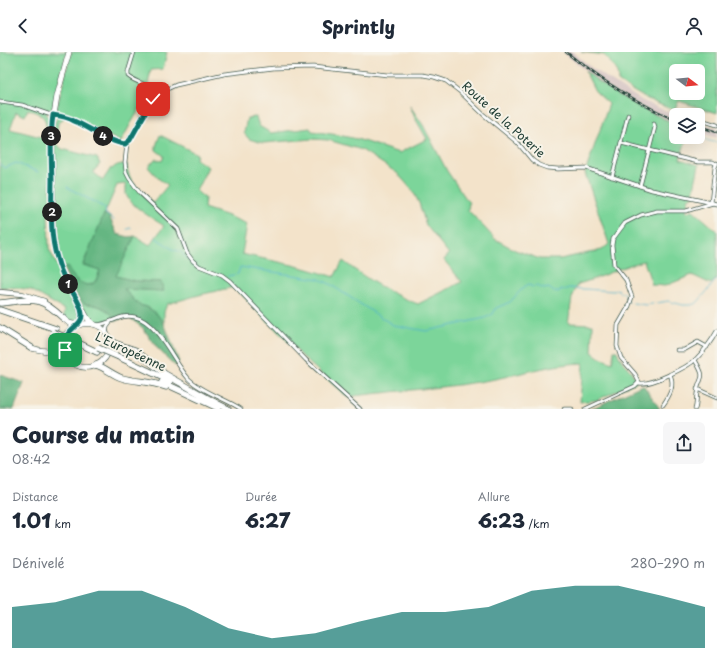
<!DOCTYPE html>
<html lang="fr">
<meta charset="utf-8">
<style>
:root{--surface:#fff;--page:#f6f6f7;--text:#1f2937;--muted:#747a83;--accent:#0f766e}
body{margin:0;font-family:"Playpen Sans",sans-serif;background:var(--page);color:var(--text);height:100vh;display:flex;flex-direction:column;font-size:15px;white-space:nowrap}
*{box-sizing:border-box;margin:0}
p{font-size:13px;color:var(--muted)}
.icon{flex:none;width:22px;height:22px;fill:none;stroke:currentColor;stroke-width:2;stroke-linecap:round;stroke-linejoin:round}
.map{position:relative;height:357px;overflow:hidden}
.panel{display:flex;flex-direction:column;background:var(--surface);flex:1}
.panel>*{flex:none}
.needle{width:26px;rotate:106deg}
.controls{position:absolute;left:669px;top:12px;display:grid;gap:8px}
.controls a{display:grid;place-items:center;width:36px;height:36px;border-radius:6px;background:var(--surface);box-shadow:0 4px 16px #0002;font-size:20px}
.pin{position:absolute;display:grid;place-items:center;width:34px;height:34px;color:#fff;margin:-17px;border-radius:8px;box-shadow:0 2px 6px #0006}
.km{position:absolute;width:20px;height:20px;margin:-10px;border-radius:50%;background:#222;color:#fff;font-size:11px;line-height:20px;text-align:center}
.round{display:grid;place-items:center;flex:none;width:42px;height:42px;border-radius:6px;background:var(--page)}
.headline{display:flex;align-items:center;justify-content:space-between;height:68px;padding:0 12px}
h1{font-size:22px;font-weight:800;line-height:30px}
.figures{display:grid;grid-template-columns:repeat(3,1fr);gap:6px;height:68px;padding:4px 12px}
.figures div{display:grid;align-content:center}
.figures b{font-size:20px;font-weight:800}
.figures small{font-size:11px;font-weight:400}
.figures p{font-size:11px}
.chart{height:112px;padding:8px 12px}
.chart p{display:flex;justify-content:space-between}
.chart svg{width:100%;height:72px;margin-top:4px;fill:var(--accent);opacity:.7}
header{display:flex;justify-content:space-between;align-items:center;height:52px;padding:0 12px;background:var(--surface);font-size:18px;font-weight:800}
.map>svg:first-child{display:block}
.industrial{fill:#d2bfc0}
.green{fill:#7cd59a;stroke:#4e8967;fill-rule:evenodd}
.forest{fill:#65b682;stroke:#427a5b}
.lines{fill:none;stroke-linecap:round;stroke-linejoin:round}
.stream{stroke:#4db2cc;stroke-width:1}
.street-casing{stroke:#3f564a;stroke-width:4.5}
.secondary-casing{stroke:#3f564a;stroke-width:6}
.primary-casing{stroke:#3f564a;stroke-width:6}
.highway-casing{stroke:#3f564a;stroke-width:7}
.street{stroke:#fff;stroke-width:3}
.secondary{stroke:#fff;stroke-width:4.5}
.primary{stroke:#fff;stroke-width:5}
.highway{stroke:#fff;stroke-width:5.5}
.rail-casing{stroke:#1f3d34;stroke-width:2.5}
.rail{stroke:#f7f3e8;stroke-width:1;stroke-dasharray:3;stroke-linecap:butt}
.highway-bridge-casing{stroke:#3f564a;stroke-width:7;stroke-linecap:butt}
.highway-bridge{stroke:#fff;stroke-width:5.5}
.route-casing{stroke:#fff;stroke-width:8}
.route{stroke:#0f766e;stroke-width:5}
.labels{text-anchor:middle;dominant-baseline:central;stroke-width:4;stroke-linejoin:round;paint-order:stroke}
.street-label{font-size:12px;fill:#1f3d34;stroke:#f7f3e8}
</style>
<header><svg class="icon" aria-label="back" viewBox="0 0 24 24"><path d="M15 5l-7 7 7 7"/></svg>Sprintly<svg class="icon" aria-label="person" viewBox="0 0 24 24"><circle cx="12" cy="8" r="4"/><path d="M4 21q1-7 8-7t8 7"/></svg></header>
<div class="map">
<svg width="717" height="357" viewBox="0 0 717 357">
<rect width="100%" height="100%" fill="#f7f3e8"/>
<filter id="ink" filterUnits="userSpaceOnUse"><feTurbulence type="fractalNoise" baseFrequency=".025" numOctaves="2"/><feDisplacementMap in="SourceGraphic" scale="8" xChannelSelector="R" yChannelSelector="G"/><feConvolveMatrix kernelMatrix="1 2 1 2 8 2 1 2 1" color-interpolation-filters="sRGB"/></filter>
<filter id="wash" filterUnits="userSpaceOnUse"><feTurbulence type="fractalNoise" baseFrequency=".012" numOctaves="4" result="noise"/><feDisplacementMap in="SourceGraphic" scale="16" xChannelSelector="R" yChannelSelector="G"/><feGaussianBlur stdDeviation="0.9" result="paint"/><feColorMatrix in="noise" values="0 0 0 0 0 0 0 0 0 0 0 0 0 0 0 0 0 1.4 0 .05"/><feComposite in="paint" operator="in"/></filter>
<g filter="url(#wash)">
<rect width="100%" height="100%" fill="#f3e3ca"/>
<g class="industrial">
<polygon points="563,0 573,0 593,17 625,38 643,49 676,63 676,72 638,54 600,31"/>
<polygon points="698,70 717,76 717,86 698,80"/>
</g>
<g class="green">
<path d="M 0,0 L 67,0 L 52,57 L 45,62 L 51,66 C 49,98 51,130 50,161 L 48,163 L 49,197 L 80,259 L 80,265 L 79,270 C 72,272 69,268 64,264 L 65,258 L 31,238 L 19,236 L 0,235 ZM 28,57 C 46,64 48,67 45,86 L 10,77 L 16,60 L 25,64 Z"/>
<path d="M 71,0 L 167,0 L 163,17 L 151,18 L 148,32 L 152,34 L 151,38 L 130,73 L 121,90 L 73,66 L 66,64 L 58,71 L 56,91 L 62,97 L 97,106 L 100,112 L 93,120 L 103,128 L 111,116 L 112,117 C 117,112 120,112 127,112 C 127,129 142,141 153,151 L 168,133 L 159,127 L 148,115 L 155,107 L 162,109 L 164,104 L 156,98 L 156,94 L 160,83 L 197,102 L 196,107 L 208,115 L 196,139 L 205,146 L 204,156 L 228,164 L 247,172 L 242,202 C 254,205 266,207 279,210 C 298,214 316,219 334,225 L 343,209 C 366,227 391,242 418,252 L 462,230 L 444,208 L 449,202 L 426,173 L 419,151 L 413,139 L 397,121 L 362,98 L 328,88 L 312,87 L 263,91 L 249,87 L 244,81 L 247,66 L 256,65 L 259,74 L 271,81 L 310,76 L 312,79 L 338,83 L 357,87 L 399,101 L 427,87 L 415,66 L 410,54 L 423,73 L 447,119 L 469,151 L 468,158 L 495,187 L 515,198 L 540,207 L 560,207 L 602,198 L 609,192 L 585,121 L 609,52 L 595,39 L 585,19 C 612,41 643,58 676,72 L 676,85 L 687,85 L 680,107 L 699,113 L 692,146 L 689,145 L 686,160 L 693,158 L 717,179 L 717,226 L 711,232 L 692,223 L 665,234 L 652,233 L 644,209 C 621,214 601,226 578,232 L 572,246 L 568,271 L 593,272 L 592,300 L 600,306 L 612,311 L 614,299 L 617,299 C 620,311 633,317 636,330 L 597,348 L 580,350 L 583,311 C 547,312 513,325 478,330 C 435,337 390,339 347,345 L 306,308 L 234,235 L 199,243 L 167,252 L 164,260 L 164,271 L 156,261 L 147,255 L 139,253 L 123,237 L 163,239 L 161,230 L 135,229 L 115,224 L 135,184 L 150,193 L 164,174 C 154,167 130,154 126,142 C 126,139 126,135 126,132 L 117,133 L 83,212 L 100,218 C 97,226 94,236 84,232 C 79,230 65,220 62,215 C 54,202 55,162 54,145 C 54,122 53,98 53,74 L 57,66 L 62,63 L 57,61 L 56,59 Z"/>
<path d="M 581,0 L 717,0 L 717,61 L 679,49 L 674,58 C 654,51 636,42 618,29 C 619,19 610,10 604,3 ZM 676,19 L 698,19 L 698,41 L 676,41 Z"/>
<path d="M 76,243 L 85,252 C 97,252 106,256 114,265 C 107,270 98,273 91,267 Z"/>
</g>
<g class="forest">
<path d="M 104,162 L 109,164 L 117,182 L 129,185 L 135,184 L 116,224 L 135,229 L 161,230 L 164,239 L 124,237 L 139,253 L 147,255 L 156,261 L 164,271 L 179,310 L 175,314 L 157,296 L 143,276 L 130,266 L 123,266 L 116,269 C 110,257 98,252 85,252 L 76,243 L 63,216 L 67,214 C 70,222 82,237 92,232 C 97,230 98,223 100,218 L 83,213 Z"/>
<polygon points="0,323 24,331 14,357 0,357"/>
<polygon points="640,334 644,334 660,357 591,357"/>
</g>
<g class="lines">
<g class="stream">
<path d="M 698,81 C 704,87 708,90 717,90"/>
<polyline points="0,112 4,116 16,111 38,120"/>
<polyline points="67,135 105,156 106,162 114,168"/>
<polyline points="127,177 131,176"/>
<polyline points="156,186 174,198 180,199 192,212 198,215"/>
<polyline points="228,224 238,222 240,215 319,227 328,231 393,273 426,279 485,266 493,262 496,256 510,250 523,236 528,233 534,235 537,234 544,237 549,236 554,240 560,239 561,237 565,238 569,236 614,239 618,237 620,241 625,241 626,249 629,250"/>
<polyline points="633,251 646,253 668,249 683,253 691,253 697,251 717,227"/>
</g>
</g>
</g>
<g filter="url(#ink)">
<g class="lines">
<defs>
<g id="street">
<path d="M 134,0 L 128,20 L 128,24 C 137,32 151,32 159,41"/>
<polyline points="0,50 22,53 48,62 68,66 113,88 123,92 127,91"/>
<polyline points="674,60 685,63"/>
<polyline points="698,67 717,73"/>
<polyline points="621,91 698,110 713,110 716,112"/>
<polyline points="612,125 628,63"/>
<polyline points="640,134 655,75 654,72"/>
<polyline points="711,151 715,115 717,111"/>
<path d="M 97,273 C 111,272 121,261 135,265 C 157,269 174,310 188,326 C 200,339 226,347 241,357"/>
<polyline points="106,282 107,275 110,271"/>
<polyline points="677,298 684,298 698,290 707,295"/>
<path d="M 695,308 C 708,330 699,322 697,341 C 696,346 697,352 695,357"/>
<path d="M 639,331 C 650,334 688,315 696,307 C 704,299 711,290 717,279"/>
<polyline points="697,337 717,346"/>
<path d="M 663,353 C 670,343 675,334 670,322"/>
<polyline points="360,357 306,308 230,229 222,223 199,214 193,209 187,201 178,177 140,141 129,126 126,120 125,110 127,91 148,55 157,43 163,39 176,33 224,22 274,16 313,15 388,23 423,23 434,25 446,29 459,39 484,63 518,91 532,108 539,113 547,116 558,117 586,116 652,138 717,152"/>
<polyline points="564,357 572,357"/>
<polyline points="585,357 635,334 639,330 635,322 621,306 617,294 618,273 629,254 632,245 626,228 614,213 612,193 613,187 625,171 641,163 657,159 686,159 713,151"/>
</g>
<polyline id="secondary" points="0,240 22,242 44,249"/>
<g id="primary">
<polyline points="69,0 57,44 52,75 53,184 56,203 64,224 88,267 93,272"/>
<polyline points="63,266 69,271 77,273"/>
<polyline points="79,272 82,264 80,256"/>
<path d="M 32,296 C 42,300 53,298 62,302 C 68,304 71,310 76,313 C 90,320 107,311 109,296 C 113,257 47,268 68,305"/>
</g>
<g id="highway">
<path d="M 0,251 C 31,248 38,242 63,266"/>
<polyline points="0,258 56,277"/>
<polyline points="0,276 32,296"/>
<polyline points="107,285 114,291 135,298 165,322 216,351"/>
<polyline points="76,290 97,300"/>
<polyline points="119,305 170,329"/>
<path d="M 96,313 C 105,315 112,323 122,326 C 136,330 150,329 166,335"/>
<polyline points="162,330 218,356"/>
<polyline points="214,350 228,357"/>
</g>
</defs>
<use href="#street" class="street-casing"/>
<use href="#secondary" class="secondary-casing"/>
<use href="#primary" class="primary-casing"/>
<use href="#highway" class="highway-casing"/>
<use href="#street" class="street"/>
<use href="#secondary" class="secondary"/>
<use href="#primary" class="primary"/>
<use href="#highway" class="highway"/>
<defs>
<g id="rail">
<path d="M 566,0 C 600,28 636,51 676,68"/>
<polyline points="698,74 717,80"/>
</g>
</defs>
<use href="#rail" class="rail-casing"/>
<use href="#rail" class="rail"/>
<defs>
<g id="highway-bridge">
<polyline points="53,280 76,290"/>
<polyline points="98,296 119,305"/>
</g>
</defs>
<use href="#highway-bridge" class="highway-bridge-casing"/>
<use href="#highway-bridge" class="highway-bridge"/>
</g>
</g>
<g class="lines" filter="url(#ink)">
<defs>
<path id="route" d="M 65,298 C 62,275 83,276 82,262 C 81,250 71,239 66,229 C 62,222 59,214 57,206 C 49,181 52,153 52,127 C 51,106 50,84 53,63 C 60,64 68,65 74,69 C 89,75 110,91 125,92 L 130,88 L 153,47"/>
</defs>
<use href="#route" class="route-casing"/>
<use href="#route" class="route"/>
</g>
<g class="labels">
<g class="street-label">
<text transform="translate(504 67) rotate(42)">Route de la Poterie</text>
<text transform="translate(131 299) rotate(25)">L'Européenne</text>
</g>
</g>
</svg>
<div class="controls">
<a><svg class="needle" viewBox="-14 -14 28 28"><path d="M0-13l5 13h-10z" fill="#e53935"/><path d="M0 13l5-13h-10z" fill="#747a83"/></svg></a>
<a><svg class="icon" aria-label="layers" viewBox="0 0 24 24"><path d="M12 4l9 5-9 5-9-5zM3 14l9 5 9-5"/></svg></a>
</div>
<div class="pin" style="left:65px;top:298px;background:#1e9e55"><svg class="icon" aria-label="arrive" viewBox="0 0 24 24"><path d="M6 21V4h12l-3 4 3 4H6"/></svg></div>
<div class="pin" style="left:153px;top:47px;background:#d93025"><svg class="icon" aria-label="check" viewBox="0 0 24 24"><path d="M5 12l5 5 9-10"/></svg></div>
<b class="km" style="left:68px;top:232px">1</b>
<b class="km" style="left:52px;top:160px">2</b>
<b class="km" style="left:51px;top:84px">3</b>
<b class="km" style="left:103px;top:84px">4</b>
</div>
<section class="panel">
<div class="headline"><div><h1>Course du matin</h1><p>08:42</p></div><a class="round"><svg class="icon" aria-label="share" viewBox="0 0 24 24"><path d="M12 15V3M7 8l5-5 5 5M5 13v7h14v-7"/></svg></a></div>
<div class="figures">
<div><p>Distance</p><b>1.01<small> km</small></b></div>
<div><p>Durée</p><b>6:27</b></div>
<div><p>Allure</p><b>6:23<small> /km</small></b></div>
</div>
<div class="chart"><p><span>Dénivelé</span>280–290 m</p>
<svg viewBox="0 0 160 44" preserveAspectRatio="none"><path d="M0 44V19L10 16L20 9L30 9L40 19L50 32L60 38L70 35L80 28L90 22L100 22L110 19L120 9L130 6L140 6L150 12L160 19V44z"/></svg>
</div>
</section>
